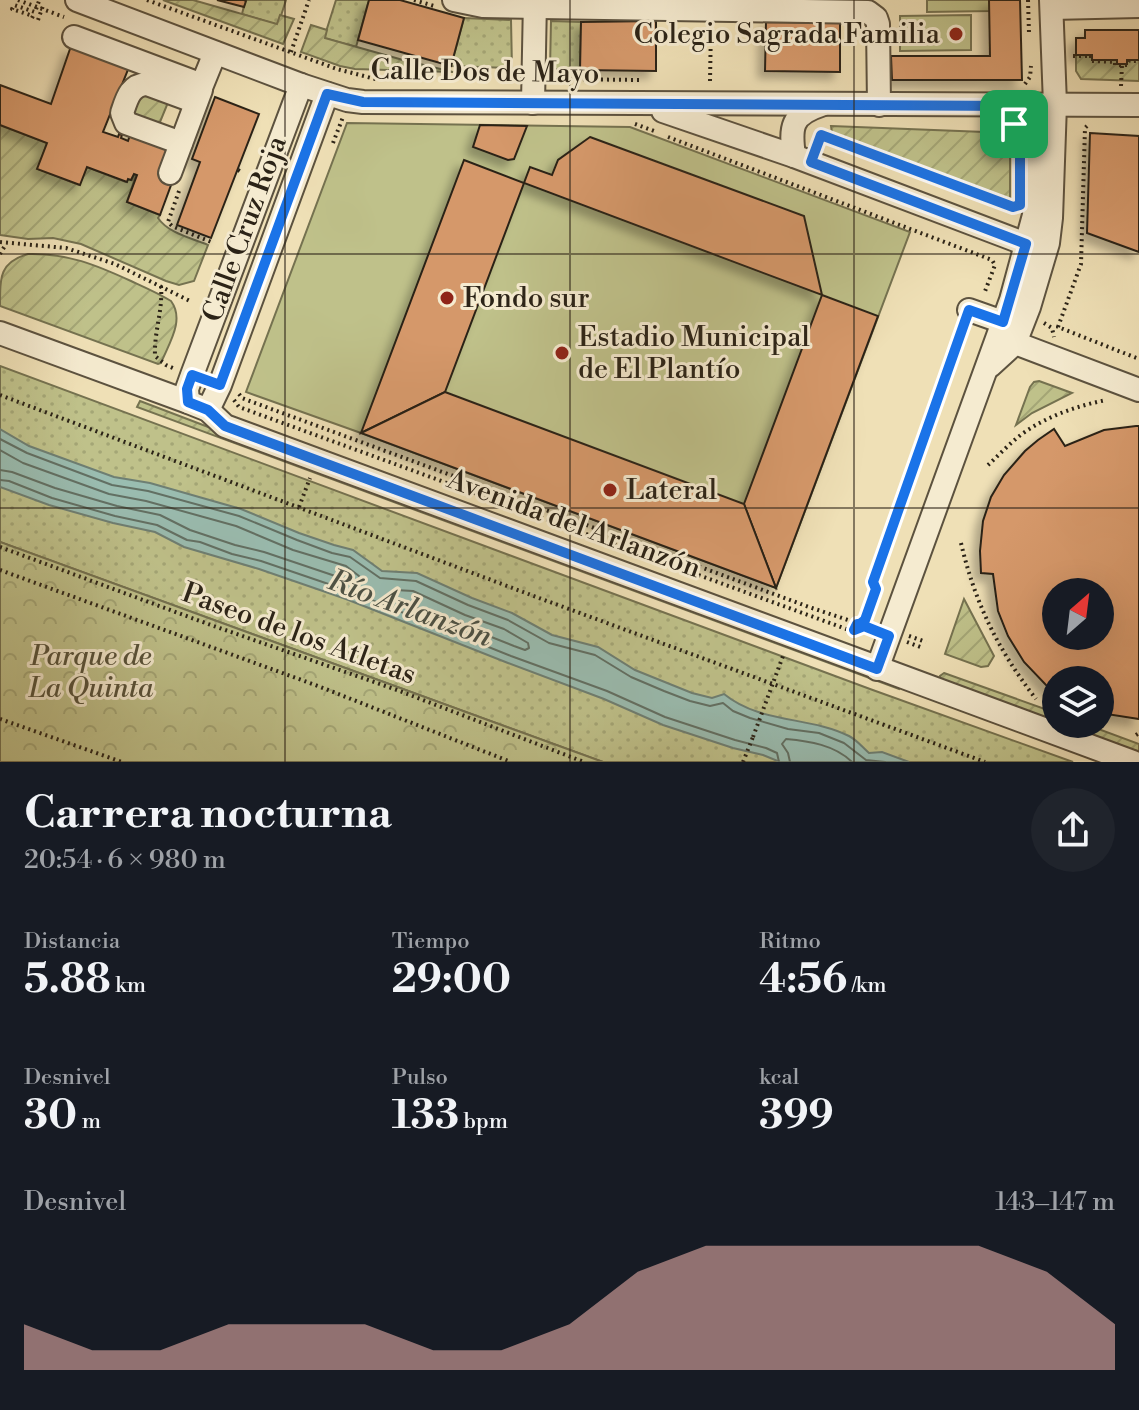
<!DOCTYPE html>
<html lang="es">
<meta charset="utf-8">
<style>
:root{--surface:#171b24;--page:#20242c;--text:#f1f3f6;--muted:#9ea1a6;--accent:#c59692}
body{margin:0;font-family:"Libre Bodoni",serif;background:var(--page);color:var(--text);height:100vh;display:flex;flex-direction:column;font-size:30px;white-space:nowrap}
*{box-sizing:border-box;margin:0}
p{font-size:26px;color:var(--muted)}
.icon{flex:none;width:44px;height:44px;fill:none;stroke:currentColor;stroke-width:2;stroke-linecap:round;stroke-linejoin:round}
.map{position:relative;height:762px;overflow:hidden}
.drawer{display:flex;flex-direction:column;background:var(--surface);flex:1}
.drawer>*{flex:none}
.needle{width:52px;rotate:28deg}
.fabs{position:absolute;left:1042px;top:578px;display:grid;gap:16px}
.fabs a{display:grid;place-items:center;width:72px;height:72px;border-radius:50%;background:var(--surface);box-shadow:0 8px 32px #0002;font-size:40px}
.pin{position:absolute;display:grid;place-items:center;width:68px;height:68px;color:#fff;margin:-34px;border-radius:16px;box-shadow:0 4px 12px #0006}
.round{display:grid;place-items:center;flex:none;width:84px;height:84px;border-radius:42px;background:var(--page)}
.headline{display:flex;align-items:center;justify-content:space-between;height:136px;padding:0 24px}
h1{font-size:44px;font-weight:700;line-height:60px}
.metrics{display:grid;grid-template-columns:repeat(3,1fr);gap:12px;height:136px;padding:8px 24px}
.metrics div{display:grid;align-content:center}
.metrics b{font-size:40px;font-weight:700}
.metrics small{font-size:22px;font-weight:400}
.metrics p{font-size:22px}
.chart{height:224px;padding:16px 24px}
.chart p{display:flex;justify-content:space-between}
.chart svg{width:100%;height:144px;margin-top:8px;fill:var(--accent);opacity:.7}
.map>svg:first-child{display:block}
.grass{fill:url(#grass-dots);stroke:#757250;stroke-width:2}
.forest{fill:url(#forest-crowns);stroke:#757250;stroke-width:2}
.park{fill:#bfc18a;stroke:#757250;stroke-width:2}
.garden{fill:url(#garden-furrows);stroke:#757250;stroke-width:2}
.water{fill:#9abdb1;stroke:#6e7f73;stroke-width:2}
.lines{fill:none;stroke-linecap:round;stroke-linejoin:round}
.shore{stroke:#627064;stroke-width:2}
.building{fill:#d5986b;stroke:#2b2317;stroke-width:2;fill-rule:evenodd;filter:url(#shadow)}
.minor-casing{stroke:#5c523f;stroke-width:26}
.path{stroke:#2b2317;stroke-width:4;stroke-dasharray:2 4;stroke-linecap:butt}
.minor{stroke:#f5ebd0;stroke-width:22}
.path-bridge{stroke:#2b2317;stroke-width:4;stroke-dasharray:2 4;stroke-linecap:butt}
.route-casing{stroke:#fff;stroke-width:16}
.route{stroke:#1a73e8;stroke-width:10}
.grid{fill:none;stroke:#2b2317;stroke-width:2;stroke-opacity:0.55}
.poi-dot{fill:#8f2418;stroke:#f5ebd0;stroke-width:3}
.labels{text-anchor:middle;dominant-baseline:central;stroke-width:6;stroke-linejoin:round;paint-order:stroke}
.poi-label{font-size:28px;fill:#2b2317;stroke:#f5ebd0;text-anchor:start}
.street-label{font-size:28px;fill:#2b2317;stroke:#f5ebd0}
.park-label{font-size:28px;font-style:italic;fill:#57523a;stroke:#f5ebd0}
.water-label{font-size:30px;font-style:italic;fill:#4c5145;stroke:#f5ebd0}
</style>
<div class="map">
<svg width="1139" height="762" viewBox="0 0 1139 762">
<defs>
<pattern id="grass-dots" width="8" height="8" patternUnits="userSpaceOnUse" patternTransform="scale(2)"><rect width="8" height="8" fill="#bfc18a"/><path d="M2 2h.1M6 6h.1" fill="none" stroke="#a4a676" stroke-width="1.8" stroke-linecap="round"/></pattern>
<pattern id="forest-crowns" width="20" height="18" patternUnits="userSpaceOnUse" patternTransform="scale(2)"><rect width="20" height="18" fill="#bfc18a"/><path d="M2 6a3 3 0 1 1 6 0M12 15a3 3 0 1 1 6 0" fill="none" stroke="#a4a676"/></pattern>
<pattern id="garden-furrows" width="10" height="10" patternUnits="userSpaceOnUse" patternTransform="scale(2)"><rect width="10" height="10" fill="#bfc18a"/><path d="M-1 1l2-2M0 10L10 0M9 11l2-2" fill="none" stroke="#a4a676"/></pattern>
<filter id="shadow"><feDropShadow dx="-7" dy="7" stdDeviation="4" flood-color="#0004"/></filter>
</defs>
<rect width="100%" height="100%" fill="#efe0b6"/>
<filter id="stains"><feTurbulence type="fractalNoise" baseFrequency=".0025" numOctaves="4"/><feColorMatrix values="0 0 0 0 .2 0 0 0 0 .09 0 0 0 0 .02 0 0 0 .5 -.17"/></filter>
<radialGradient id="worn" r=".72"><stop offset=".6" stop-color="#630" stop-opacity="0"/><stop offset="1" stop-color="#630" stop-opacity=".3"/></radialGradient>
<g class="grass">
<polygon points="244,0 286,0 278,25 242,14 245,2"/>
<polygon points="336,0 369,0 356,47 324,38"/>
<polygon points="464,18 511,20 512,68 451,66"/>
<polygon points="551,21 581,22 580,70 550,69"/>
<polygon points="0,366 870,689 1073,762 603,762 0,542"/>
</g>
<polygon class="forest" points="0,542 603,762 0,762"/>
<g class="park">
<polygon points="927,0 989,0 990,11 927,12"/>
<polygon points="971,15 971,50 900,51 900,16"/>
<polygon points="347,123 630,127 910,232 776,588 361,433 246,392"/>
</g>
<g class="garden">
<polygon points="163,0 193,0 277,24 280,15 294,19 283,44"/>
<polygon points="311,25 327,30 325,38 403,60 453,72 355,69 340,66 301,52"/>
<polygon points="1076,55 1092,55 1093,60 1117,60 1117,64 1127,64 1127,60 1139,60 1139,81 1081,79 1076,71"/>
<path d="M 146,91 L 169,100 L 158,127 L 133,117 C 134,107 138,97 146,91 Z"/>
<path d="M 0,125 L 47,143 L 38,169 L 79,185 L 87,167 L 126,182 L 128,179 L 132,180 L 134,174 L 136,175 L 127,202 L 160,215 L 158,218 C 168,233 191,238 208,245 L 194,281 L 179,285 L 166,281 L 81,244 L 53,238 L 28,239 L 0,235 Z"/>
<polygon points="831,126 1010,133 1010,198 1005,199 832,133"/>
<path d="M 28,254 C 68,253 96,265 131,281 C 144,287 158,293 171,301 C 185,320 169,343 161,363 L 158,364 L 0,306 C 0,276 0,262 28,254 Z"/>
<polygon points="1039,381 1072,393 1032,413 1016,425 1030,387 1034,382"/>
<polygon points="140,401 224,433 901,684 899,689 137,407"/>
<polygon points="964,599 994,656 988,666 981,667 945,654"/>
<polygon points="944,673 1056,713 1056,722 941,680 940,676"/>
<polygon points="1061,724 1085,724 1139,744 1139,752"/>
</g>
<path class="water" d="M 0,429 L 29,446 L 114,477 L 150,483 L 241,509 L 299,533 L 334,545 L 353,550 L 382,571 L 417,573 L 472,598 L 512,613 L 552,635 L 598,647 L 635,670 L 692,693 L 712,698 L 724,694 C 761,724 809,716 849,736 C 857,740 862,747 869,753 L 882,752 L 909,762 L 780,762 L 763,755 L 733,748 L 663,725 L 604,699 L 508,663 L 346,599 L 259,569 L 184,547 L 155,532 L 113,523 L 49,505 L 0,487 Z"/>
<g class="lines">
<g class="shore">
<polyline points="0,439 27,453 112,485 148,491 239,516 297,540 332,553 350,557 380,578 416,581 468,605 508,620 549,643 595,655 631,677 664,691 690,701 710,706 723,703 733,711 750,718 788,729 819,733 844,743 866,760 885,762"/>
<polyline points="0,450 23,463 109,494 146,501 236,526 293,550 346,566 359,576 360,580 356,583 264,552 235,545 190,530 160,515 117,506 55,488 12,472 0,470"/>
<polyline points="0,480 9,481 52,498 115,516 157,525 187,540 200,542 232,554 261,561 349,591 511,656 607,691 665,717 735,740 766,748 777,753 779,762"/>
<polygon points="395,590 413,591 465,615 504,629 528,643 529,648 525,650 514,646 393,598 391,593"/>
<path d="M 790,762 L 788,753 L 782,744 L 786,739 C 809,741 835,745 852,762"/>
</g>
</g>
<g class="building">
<polygon points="217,0 244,0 246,1 244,7"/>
<polygon points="369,0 400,0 464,18 451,66 358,40"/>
<polygon points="989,0 1020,0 1022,80 892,80 891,56 990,56"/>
<polygon points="656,21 656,71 580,70 581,22"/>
<polygon points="766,22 840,23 840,72 765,71"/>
<polygon points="1085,30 1139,30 1139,60 1127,60 1127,64 1117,64 1117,60 1092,60 1092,55 1076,55 1076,38 1085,38"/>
<polygon points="71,46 129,67 103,132 118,137 119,134 122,135 121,138 128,141 132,129 174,145 174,177 160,215 127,202 137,175 134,174 131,180 128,179 127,182 87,167 80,185 37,169 47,143 0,125 0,85 51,104"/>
<polygon points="215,97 259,114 211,238 177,225 200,162 192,159"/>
<polygon points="480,125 527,126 514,159 508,160 473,147"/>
<polygon points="1090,133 1139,136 1139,252 1087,233"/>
<polygon points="590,137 804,216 822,295 524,183 530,167 552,175 558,160"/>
<polygon points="464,160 524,183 445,392 361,433"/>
<polygon points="822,295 878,316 776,588 744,504"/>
<polygon points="445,392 744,504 776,588 361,433"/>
<path d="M 1136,426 L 1139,426 L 1139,719 L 1100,713 L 1100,680 L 1056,680 L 1056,692 L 1046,685 L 1024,662 L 1008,636 L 998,611 L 993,574 L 981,573 L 980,551 L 983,521 L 991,497 L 1004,475 L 1025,451 L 1038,440 L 1054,429 L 1065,446 L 1104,430 ZM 1056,592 L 1100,592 L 1100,636 L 1056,636 Z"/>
</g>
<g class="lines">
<defs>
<g id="minor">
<polyline points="77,0 301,85 347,100 363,102 1139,105"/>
<polyline points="454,0 483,6 868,12 876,18 878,24 879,105"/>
<polyline points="1052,8 1139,6"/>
<polyline points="74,37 202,85 215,53"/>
<polyline points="533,103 535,0"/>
<path d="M 663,111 L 794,156 L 1026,244 C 1043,237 1045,228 1051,211"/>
<path d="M 181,143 L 126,123 L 122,113 C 127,98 130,85 147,84 L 196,102"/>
<path d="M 794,156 C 790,127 791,115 821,105"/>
<polyline points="170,173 201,90"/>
<polyline points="969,310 1003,322"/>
<polyline points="0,333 188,402 208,410 225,426 1133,762"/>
<polyline points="1002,338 1139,390"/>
<polyline points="990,366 1015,343 1029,307 1048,243 1051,218 1055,104 1051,0"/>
<polyline points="188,402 187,389 192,375 301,85"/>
<polyline points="208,410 220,385 327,94"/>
<polyline points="877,669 1011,300 1034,215 1037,128 1042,117 1055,104"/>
</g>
</defs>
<use href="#minor" class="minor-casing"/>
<g class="path">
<polyline points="18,0 64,17"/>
<polyline points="147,0 337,69 379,80"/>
<polyline points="414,0 434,6"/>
<polyline points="1028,0 1029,33"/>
<polyline points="32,18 33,16 12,9 14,5 35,12 39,1"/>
<polyline points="38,20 44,3"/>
<polyline points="291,52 309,0"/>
<polyline points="1073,56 1091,56 1091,61 1115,62 1115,65 1128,65 1129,61 1139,61"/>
<polyline points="553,79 641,80"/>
<polyline points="710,81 711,27"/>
<polyline points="1025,84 1030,77 1031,66"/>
<polyline points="1121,86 1122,65"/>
<polyline points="635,124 657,132"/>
<polyline points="1087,126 1085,128 1081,264 1058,327 1139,359"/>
<polyline points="821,135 1014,207"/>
<polyline points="668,137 992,260 995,265 984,294"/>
<polyline points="333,143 343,117"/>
<polyline points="238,170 241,172"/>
<polyline points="179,191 168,222 172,226 214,243"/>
<polyline points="0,242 66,248 115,264 192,302"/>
<polyline points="0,254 6,244"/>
<path d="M 161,286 C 163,311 154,331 155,356 L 166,365 L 175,369"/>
<polyline points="1044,323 1052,328 1054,337"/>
<polyline points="239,394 242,398 247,400 809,607 860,624 865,620 876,589 873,582 963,329"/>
<polyline points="0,395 539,598 985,762"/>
<polyline points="234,400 239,407 849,630 856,630 863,626 872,629"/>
<path d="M 988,465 C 999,455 1010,443 1022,434 C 1047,416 1077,406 1106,400"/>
<polyline points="299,507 310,478"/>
<path d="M 961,543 C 975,603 998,650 1036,699"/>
<polyline points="0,547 208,624 397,690 584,762"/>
<polyline points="0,570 318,686 511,762"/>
<polyline points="909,636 926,642"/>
<polyline points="907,642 923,648"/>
<polyline points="0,719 122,762"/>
<polyline points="1136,735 1139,733"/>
<polyline points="743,762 753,737"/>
</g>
<use href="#minor" class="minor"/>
<polyline class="path-bridge" points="753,737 783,656"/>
</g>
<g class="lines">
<defs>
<polygon id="route" points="327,94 363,102 1014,106 1014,124 1020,131 1020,205 1013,207 821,135 811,162 1026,244 1003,322 969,310 873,582 876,589 865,620 860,624 857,624 854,630 864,626 889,636 877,669 225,426 208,410 188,402 187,389 192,375 220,385"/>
</defs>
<use href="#route" class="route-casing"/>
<use href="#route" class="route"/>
</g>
<path class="grid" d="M 285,0 L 285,762M 570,0 L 570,762M 854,0 L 854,762M 0,254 L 1139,254M 0,508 L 1139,508"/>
<g class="poi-dot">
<circle cx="956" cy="34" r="8"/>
<circle cx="447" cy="298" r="8"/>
<circle cx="562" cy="353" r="8"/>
<circle cx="610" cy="490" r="8"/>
</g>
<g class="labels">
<g class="poi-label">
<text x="940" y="34" text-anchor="end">Colegio Sagrada Familia</text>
<text x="463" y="298">Fondo sur</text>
<text x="578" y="337">Estadio Municipal<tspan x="578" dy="32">de El Plantío</tspan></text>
<text x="626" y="490">Lateral</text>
</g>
<g class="street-label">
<text transform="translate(485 72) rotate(1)">Calle Dos de Mayo</text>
<text transform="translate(245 229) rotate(-70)">Calle Cruz Roja</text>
<text transform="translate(574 524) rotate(20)">Avenida del Arlanzón</text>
<text transform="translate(299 634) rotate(20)">Paseo de los Atletas</text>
</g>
<g class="park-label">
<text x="91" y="656">Parque de<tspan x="91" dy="32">La Quinta</tspan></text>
</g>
<g class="water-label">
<text transform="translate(410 609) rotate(20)">Río Arlanzón</text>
</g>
</g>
<rect width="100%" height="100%" filter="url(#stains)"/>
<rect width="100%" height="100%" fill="url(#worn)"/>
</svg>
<div class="fabs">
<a><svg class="needle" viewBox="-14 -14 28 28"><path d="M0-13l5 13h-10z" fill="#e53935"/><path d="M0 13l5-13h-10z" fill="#9ea1a6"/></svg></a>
<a><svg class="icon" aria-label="layers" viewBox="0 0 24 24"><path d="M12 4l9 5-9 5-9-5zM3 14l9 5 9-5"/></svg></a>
</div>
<div class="pin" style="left:1014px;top:124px;background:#1e9e55"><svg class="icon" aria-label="arrive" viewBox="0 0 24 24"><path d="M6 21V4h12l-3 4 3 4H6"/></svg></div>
</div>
<section class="drawer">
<div class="headline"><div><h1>Carrera nocturna</h1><p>20:54 · 6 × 980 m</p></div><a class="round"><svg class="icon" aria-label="share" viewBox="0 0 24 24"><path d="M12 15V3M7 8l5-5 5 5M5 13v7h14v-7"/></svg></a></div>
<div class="metrics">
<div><p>Distancia</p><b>5.88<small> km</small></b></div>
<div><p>Tiempo</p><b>29:00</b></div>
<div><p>Ritmo</p><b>4:56<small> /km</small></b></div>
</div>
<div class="metrics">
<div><p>Desnivel</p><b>30<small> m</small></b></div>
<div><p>Pulso</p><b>133<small> bpm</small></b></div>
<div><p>kcal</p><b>399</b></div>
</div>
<div class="chart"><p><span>Desnivel</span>143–147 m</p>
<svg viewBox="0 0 160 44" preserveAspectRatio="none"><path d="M0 44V30L10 38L20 38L30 30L40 30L50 30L60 38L70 38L80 30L90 14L100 6L110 6L120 6L130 6L140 6L150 14L160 30V44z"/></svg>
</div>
</section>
